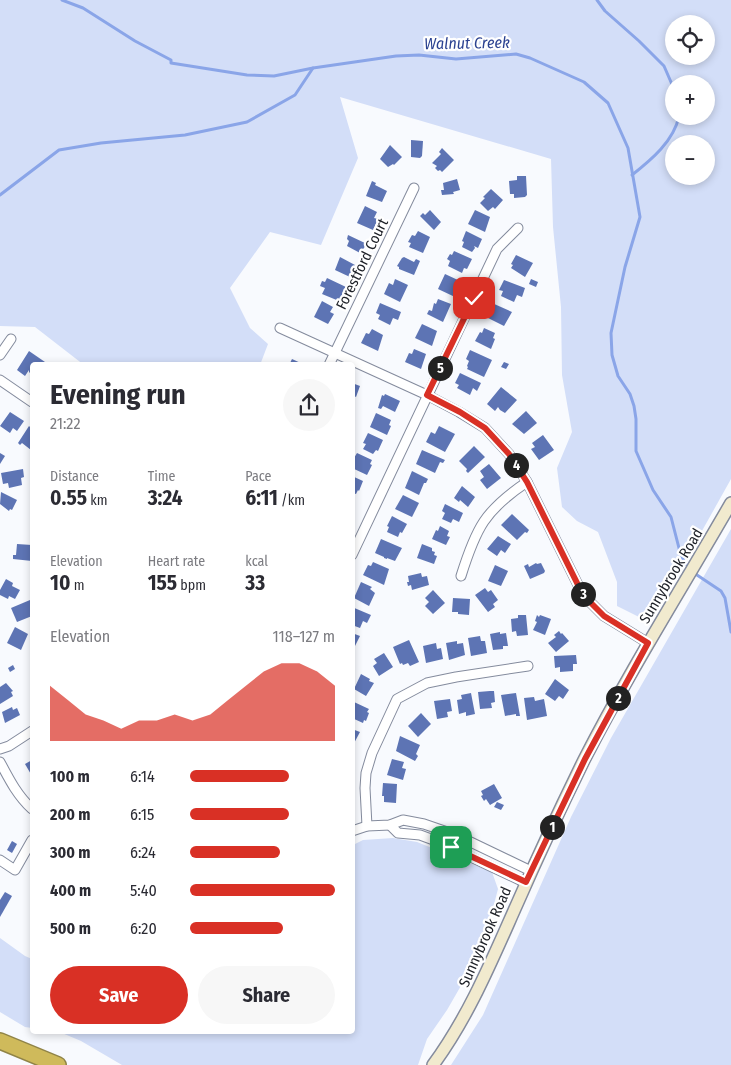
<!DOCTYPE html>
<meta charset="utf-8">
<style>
:root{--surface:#fff;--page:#f7f7f7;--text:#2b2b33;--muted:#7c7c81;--accent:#d93025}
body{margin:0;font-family:"Fira Sans Condensed",sans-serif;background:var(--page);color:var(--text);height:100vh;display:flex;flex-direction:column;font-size:19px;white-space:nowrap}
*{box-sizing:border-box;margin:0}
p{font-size:16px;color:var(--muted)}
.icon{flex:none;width:28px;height:28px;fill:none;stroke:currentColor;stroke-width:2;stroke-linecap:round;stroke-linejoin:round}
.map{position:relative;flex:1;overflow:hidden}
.drawer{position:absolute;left:30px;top:362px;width:325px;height:672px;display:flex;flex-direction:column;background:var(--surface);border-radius:5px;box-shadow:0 2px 8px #0003}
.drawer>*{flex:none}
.tools{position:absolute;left:665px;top:15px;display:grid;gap:10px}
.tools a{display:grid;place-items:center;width:50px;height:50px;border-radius:50%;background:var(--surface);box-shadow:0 2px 8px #0003;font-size:25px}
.pin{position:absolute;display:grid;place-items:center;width:42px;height:42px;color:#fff;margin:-21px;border-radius:10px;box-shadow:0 2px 8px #0006}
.km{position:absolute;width:25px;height:25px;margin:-12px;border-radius:50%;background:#222;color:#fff;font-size:14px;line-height:25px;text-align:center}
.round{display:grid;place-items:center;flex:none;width:52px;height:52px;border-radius:26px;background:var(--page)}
.overview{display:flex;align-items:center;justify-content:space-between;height:85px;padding:0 20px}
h1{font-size:28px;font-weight:700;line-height:38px}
.stats{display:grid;grid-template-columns:repeat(3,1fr);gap:8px;height:85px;padding:5px 20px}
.stats div{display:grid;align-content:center}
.stats b{font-size:21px;font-weight:700}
.stats small{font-size:14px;font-weight:400}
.stats p{font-size:14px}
.chart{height:140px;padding:10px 20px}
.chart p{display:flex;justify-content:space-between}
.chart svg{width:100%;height:90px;margin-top:5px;fill:var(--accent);opacity:.7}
.cta{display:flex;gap:10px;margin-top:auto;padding:10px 20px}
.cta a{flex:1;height:58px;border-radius:30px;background:var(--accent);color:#fff;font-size:20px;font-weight:700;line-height:58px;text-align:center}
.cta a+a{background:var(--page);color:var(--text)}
ul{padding:0 20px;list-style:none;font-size:16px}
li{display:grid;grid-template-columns:80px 60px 1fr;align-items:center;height:38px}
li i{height:12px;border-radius:6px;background:var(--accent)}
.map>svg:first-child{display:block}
.green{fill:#d3def8;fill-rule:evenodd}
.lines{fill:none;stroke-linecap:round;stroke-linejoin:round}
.stream{stroke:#8aa5e8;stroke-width:3}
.building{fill:#5d74b4}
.street-casing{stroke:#848b9d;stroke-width:11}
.secondary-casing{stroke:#848b9d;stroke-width:14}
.highway-casing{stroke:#908448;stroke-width:18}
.street{stroke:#fff;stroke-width:9}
.secondary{stroke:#f1eace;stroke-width:11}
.highway{stroke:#cfba5b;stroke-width:15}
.route-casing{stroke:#fff;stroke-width:10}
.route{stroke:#d93025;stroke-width:6}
.labels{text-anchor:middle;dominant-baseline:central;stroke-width:4.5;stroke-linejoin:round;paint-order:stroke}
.street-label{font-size:15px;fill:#1c1f26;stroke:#fff}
.water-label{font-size:16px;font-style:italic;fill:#2b4291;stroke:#fff}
</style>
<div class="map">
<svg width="731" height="1065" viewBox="0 0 731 1065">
<rect width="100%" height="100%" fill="#f8fafe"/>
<g class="green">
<path d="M 0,0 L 731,0 L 731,479 L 698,538 L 653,610 L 643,619 L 617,606 L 617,582 L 598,532 L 577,521 L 562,507 L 557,468 L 572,432 L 562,375 L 561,307 L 553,227 L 551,159 L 340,97 L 358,158 L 321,245 L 270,232 L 230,288 L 250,328 L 268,344 L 260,365 L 84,365 L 35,327 L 0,326 ZM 674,24 L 706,24 L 706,56 L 674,56 ZM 674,84 L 706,84 L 706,116 L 674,116 ZM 674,144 L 706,144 L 706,176 L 674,176 Z"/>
<polygon points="731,529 731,1065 451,1065 483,1015 571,817 611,738"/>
<polygon points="393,838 417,842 492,872 498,889 493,908 485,925 485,934 481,951 447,1010 427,1039 418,1065 122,1065 81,1041 62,1033 210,1032 217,1034 229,1032 352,1032 353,845 363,840"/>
<polygon points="0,938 25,956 32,959 32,1028 25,1027 0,1012"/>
</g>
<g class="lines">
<g class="stream">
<polyline points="62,0 83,8 135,41 171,60 171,63 247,75 274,76 313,68 396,56 419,55 456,59 516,54 530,58 584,82 608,103 628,148 640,217 625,267 611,333 612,355 618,376 630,394 634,406 636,419 636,451 653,490 671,517 680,552 685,563 697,575 721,591 725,598 731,632"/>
<polyline points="597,0 605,11 639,41 664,66 674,89"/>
<path d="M 632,175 C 651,160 674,141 679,116"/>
<polyline points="0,195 59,150 101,143 185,135 247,122 295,95 313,68"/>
</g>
</g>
<g class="building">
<polygon points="411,140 423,141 422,156 420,158 411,157"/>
<polygon points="390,145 402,157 394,165 393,164 388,167 380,159"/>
<polygon points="442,148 454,160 442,172 440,170 438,171 435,168 437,166 432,163 441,154 439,152"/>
<polygon points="517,176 526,176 527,195 525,197 514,198 514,194 510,194 509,181 517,180"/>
<polygon points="457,179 460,190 453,192 454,194 442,195 441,190 444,190 443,183"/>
<polygon points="372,181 376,183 375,185 387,191 382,202 366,196"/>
<polygon points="491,189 503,200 495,209 493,207 488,211 480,203 485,198 483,197"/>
<polygon points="365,206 377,212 374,218 378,219 373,230 357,223"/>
<polygon points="430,210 441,222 434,230 420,216 423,213 425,215"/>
<polygon points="475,210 490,217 485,232 468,224"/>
<polygon points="418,231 430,237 423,253 409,247 411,243 408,242 412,235 415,236"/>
<polygon points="466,231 482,239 478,248 474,246 475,248 472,252 462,247 464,242 462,241"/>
<polygon points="348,235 367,244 360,253 347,246 349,241 347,239"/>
<polygon points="454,251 472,259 467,269 464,268 462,273 448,266 450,261 447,259 450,254 452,255"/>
<polygon points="516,255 533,263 525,277 511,268 513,265 511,264"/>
<polygon points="340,257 355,265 350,277 335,270"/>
<polygon points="404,257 414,262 416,259 420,261 414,275 399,269 399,267 397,266 402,258"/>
<polygon points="445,274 460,281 458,286 460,287 455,297 438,289"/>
<polygon points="327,278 346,287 339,301 322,294 325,288 320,286 322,281 325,282"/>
<polygon points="395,279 408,285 400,302 384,294 389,283 393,285"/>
<polygon points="531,279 538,282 536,287 529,284"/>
<polygon points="504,280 525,288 522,297 517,295 514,302 501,296 503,291 499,290"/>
<polygon points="438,299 451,304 443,322 427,314 429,310 432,311 434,303 436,304"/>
<polygon points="322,301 333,307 330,312 334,314 328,324 314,317"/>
<polygon points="380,303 401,312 398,320 393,318 390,325 378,319 380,315 376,313"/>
<polygon points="492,303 512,312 504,326 488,318 490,313 488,312"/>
<polygon points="422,324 437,331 432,346 415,338"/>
<polygon points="484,328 495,333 493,338 495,339 491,349 475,341 480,332 482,333"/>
<polygon points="372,329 383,335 378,351 361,343 366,333 369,334"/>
<polygon points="414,349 426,354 421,369 405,362 409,353 412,354"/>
<polygon points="470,350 492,360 484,377 467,369 468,367 467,366 469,361 466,359"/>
<polygon points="29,351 45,362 44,365 32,365 32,375 29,372 29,370 25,376 17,370"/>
<polygon points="292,359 305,365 289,365"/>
<polygon points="504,362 509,364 506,369 501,367"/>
<polygon points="460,373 481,383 477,391 473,388 470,395 457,388 459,385 455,383"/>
<polygon points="352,383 360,386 356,397 352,395"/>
<polygon points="501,387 517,400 505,413 500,410 498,407 495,411 487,404"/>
<polygon points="385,394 400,401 395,412 383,406 381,409 378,408 382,395 384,396"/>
<polygon points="526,411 537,423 524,434 512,424"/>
<polygon points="10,412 24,421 17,431 13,428 10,433 0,426"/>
<polygon points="376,413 391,420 389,425 391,426 387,435 370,427"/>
<polygon points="29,426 32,429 31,450 22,443 20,445 18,443"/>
<polygon points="439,426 455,434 445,452 426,442 431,432 435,434"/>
<polygon points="368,433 383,440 378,451 376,450 373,454 363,449 366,444 363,443"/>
<polygon points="543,435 554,450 539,460 531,449 535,447 532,443"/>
<polygon points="474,446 485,457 468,473 466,471 467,469 459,461"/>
<polygon points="422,450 445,460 443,463 440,462 435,473 416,464"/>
<polygon points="0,453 5,456 0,464"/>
<polygon points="357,453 372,460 370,464 372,465 367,475 352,468 352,457 354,458"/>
<polygon points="489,464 501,478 487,489 480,480 484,477 480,471"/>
<polygon points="23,469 24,477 21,478 22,485 9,488 8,483 3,484 1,473"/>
<polygon points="412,471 428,479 426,483 424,483 419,495 405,488"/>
<polygon points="352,476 363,481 359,491 358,490 356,494 352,493"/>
<polygon points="462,486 475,497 468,507 460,500 459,502 454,498"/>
<polygon points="1,492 17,500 12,510 10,509 9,511 0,504"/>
<polygon points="403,495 419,503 412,517 395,509"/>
<polygon points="445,504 463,513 459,522 453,519 451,523 442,519 445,513 442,511"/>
<polygon points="512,514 529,530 527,533 525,532 517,540 501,525"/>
<polygon points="392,516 407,524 402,533 400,532 398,537 387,532 389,527 387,526"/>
<polygon points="440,526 449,531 447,536 450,537 446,545 432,539 436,530 438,531"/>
<polygon points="498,536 511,544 505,553 501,550 497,556 487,549"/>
<polygon points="381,539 402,548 395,561 387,558 387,559 384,558 384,557 375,553"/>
<polygon points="17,544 32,545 32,561 13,559 13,555 16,555"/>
<polygon points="422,544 432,548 432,551 435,552 434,555 437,556 434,564 417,558"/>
<polygon points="373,562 389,569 384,585 363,575 368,565 371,566"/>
<polygon points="536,563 537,564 541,563 545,571 544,573 530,579 524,566 528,564 529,567"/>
<polygon points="495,565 508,571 501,586 488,581"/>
<polygon points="421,573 422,577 427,576 429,585 412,590 411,585 408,586 407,582 409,582 408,576"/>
<polygon points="6,579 13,583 12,586 20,590 15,599 9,596 8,599 0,595 0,590"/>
<polygon points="361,582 372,587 370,589 375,593 369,606 354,598"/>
<polygon points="485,588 488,592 491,590 498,600 493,604 495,607 488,612 475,595"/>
<polygon points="433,590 445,603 433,614 425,606 429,602 425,598"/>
<polygon points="453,598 470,599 469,615 458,614 458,612 452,612"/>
<polygon points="30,600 32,607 32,616 17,622 11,608"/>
<polygon points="352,607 371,615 367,623 363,621 360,628 352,625"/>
<polygon points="518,615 526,615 528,635 517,636 516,631 512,632 511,619 518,618"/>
<polygon points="537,615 539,617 540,615 551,619 545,635 533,630 537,622 535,621"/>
<polygon points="15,627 28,634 21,650 7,643"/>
<polygon points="559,631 561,634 562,633 569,641 556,652 548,643 556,637 554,635"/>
<polygon points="500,632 500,634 506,633 508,646 503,646 503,649 493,650 490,634"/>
<polygon points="352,633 360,636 352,652"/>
<polygon points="480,636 481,641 485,641 487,653 471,656 468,638"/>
<polygon points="409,640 419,662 410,666 408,663 403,665 402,663 400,664 393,647"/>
<polygon points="457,641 457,644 463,643 465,655 449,660 446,643"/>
<polygon points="436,643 437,649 441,648 443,659 426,663 423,646"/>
<polygon points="384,653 393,667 379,676 373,666 377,663 374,659"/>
<polygon points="576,655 577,664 573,664 573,671 560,672 560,667 555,668 554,656"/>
<polygon points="13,665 15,669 10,672 8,668"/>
<polygon points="361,674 370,679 369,681 374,683 366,696 354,689"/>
<polygon points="555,679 569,690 563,699 559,696 555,701 545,694"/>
<polygon points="6,683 13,691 11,692 13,696 0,704 0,687"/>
<polygon points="490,691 494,691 495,702 491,703 492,708 480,709 478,692"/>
<polygon points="471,693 475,714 466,716 466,712 459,714 457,700 462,699 461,695"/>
<polygon points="516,693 520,716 516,716 516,714 505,716 501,695"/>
<polygon points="534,697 535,701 544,699 547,716 527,720 524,698"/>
<polygon points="450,699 452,711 447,712 448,717 437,719 434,701"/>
<polygon points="354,702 369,709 367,712 369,713 366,721 364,720 363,723 352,718"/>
<polygon points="12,707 13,710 17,708 20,715 5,723 2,712"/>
<polygon points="421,713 431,724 418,737 408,726"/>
<polygon points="352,729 360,732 352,747"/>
<polygon points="400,736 420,745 416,754 418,756 415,761 396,751"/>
<polygon points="392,759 404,762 402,768 406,769 403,780 387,775"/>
<polygon points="32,760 32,776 25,764"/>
<polygon points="383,783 397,784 396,803 384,802 384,796 382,796"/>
<polygon points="494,784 502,798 490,805 486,799 484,801 481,796 483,795 481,791"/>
<polygon points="497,802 504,805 501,810 494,807"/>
<polygon points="12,841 17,844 12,853 7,850"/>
<polygon points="5,892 12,896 0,917 0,900"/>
</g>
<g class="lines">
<defs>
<g id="street">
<polyline points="280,328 427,395 459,412 485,428 509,454 527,482 583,595 604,616 648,643"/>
<polyline points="0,355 11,339"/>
<polyline points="329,365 414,188"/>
<polyline points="0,380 32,402"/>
<polyline points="352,555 497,249 518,228"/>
<path d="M 461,576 C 476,528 485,510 527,482"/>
<polyline points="0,749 9,746 32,731"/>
<path d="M 0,762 C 9,779 17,795 32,809"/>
<polyline points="390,825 398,833 420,835 439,842 526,883"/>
<polyline points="367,826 365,788 366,773 372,753 397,699 427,683 456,677 528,666"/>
<polyline points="352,831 367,826 390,825 403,820 424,824 456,835 531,871"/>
<polyline points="0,860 15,870 32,840"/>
</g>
<path id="secondary" d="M 433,1065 C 469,1016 492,960 517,904 C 538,856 561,807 584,760 C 629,672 682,588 731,503"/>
<polyline id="highway" points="0,1041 58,1065"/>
</defs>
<use href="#street" class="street-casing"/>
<use href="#secondary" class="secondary-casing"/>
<use href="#highway" class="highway-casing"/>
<use href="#street" class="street"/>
<use href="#secondary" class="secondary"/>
<use href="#highway" class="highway"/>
</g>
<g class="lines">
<defs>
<polyline id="route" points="451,847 526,882 585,759 648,643 604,616 583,595 527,482 509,454 485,428 460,412 427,395 474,298"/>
</defs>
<use href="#route" class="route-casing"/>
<use href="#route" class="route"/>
</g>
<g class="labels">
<g class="street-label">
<text transform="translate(362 264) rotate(-64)">Forestford Court</text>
<text transform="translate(671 576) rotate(-59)">Sunnybrook Road</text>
<text transform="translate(485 937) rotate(-66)">Sunnybrook Road</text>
</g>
<g class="water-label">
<text transform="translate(467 43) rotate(-1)">Walnut Creek</text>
</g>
</g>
</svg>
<div class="tools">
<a><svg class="icon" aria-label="locate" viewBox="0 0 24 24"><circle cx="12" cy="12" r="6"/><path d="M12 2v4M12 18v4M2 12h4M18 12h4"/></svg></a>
<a>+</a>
<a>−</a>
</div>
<div class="pin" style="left:451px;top:847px;background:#1e9e55"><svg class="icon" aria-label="arrive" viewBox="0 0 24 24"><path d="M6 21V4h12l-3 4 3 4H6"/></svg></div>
<div class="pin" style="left:474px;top:298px;background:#d93025"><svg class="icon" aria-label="check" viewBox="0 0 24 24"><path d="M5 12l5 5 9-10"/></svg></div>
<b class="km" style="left:552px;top:827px">1</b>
<b class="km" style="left:618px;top:698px">2</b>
<b class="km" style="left:583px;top:594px">3</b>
<b class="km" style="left:516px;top:465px">4</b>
<b class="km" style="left:440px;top:368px">5</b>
<section class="drawer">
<div class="overview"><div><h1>Evening run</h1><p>21:22</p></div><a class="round"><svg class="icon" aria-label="share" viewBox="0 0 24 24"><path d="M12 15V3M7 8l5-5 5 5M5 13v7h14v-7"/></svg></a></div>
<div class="stats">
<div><p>Distance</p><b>0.55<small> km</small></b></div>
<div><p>Time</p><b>3:24</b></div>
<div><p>Pace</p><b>6:11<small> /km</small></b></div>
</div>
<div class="stats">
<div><p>Elevation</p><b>10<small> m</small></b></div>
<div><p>Heart rate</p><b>155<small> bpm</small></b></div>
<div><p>kcal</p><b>33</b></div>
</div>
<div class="chart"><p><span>Elevation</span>118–127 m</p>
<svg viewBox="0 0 160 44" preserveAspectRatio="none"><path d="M0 44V17L10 24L20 31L30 34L40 38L50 34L60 34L70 31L80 34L90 31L100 24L110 17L120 10L130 6L140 6L150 10L160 17V44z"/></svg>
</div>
<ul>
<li><b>100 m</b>6:14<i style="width:68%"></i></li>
<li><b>200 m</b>6:15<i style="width:68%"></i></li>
<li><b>300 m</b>6:24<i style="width:62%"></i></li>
<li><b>400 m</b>5:40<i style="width:100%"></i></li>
<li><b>500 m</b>6:20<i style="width:64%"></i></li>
</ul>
<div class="cta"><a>Save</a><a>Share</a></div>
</section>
</div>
